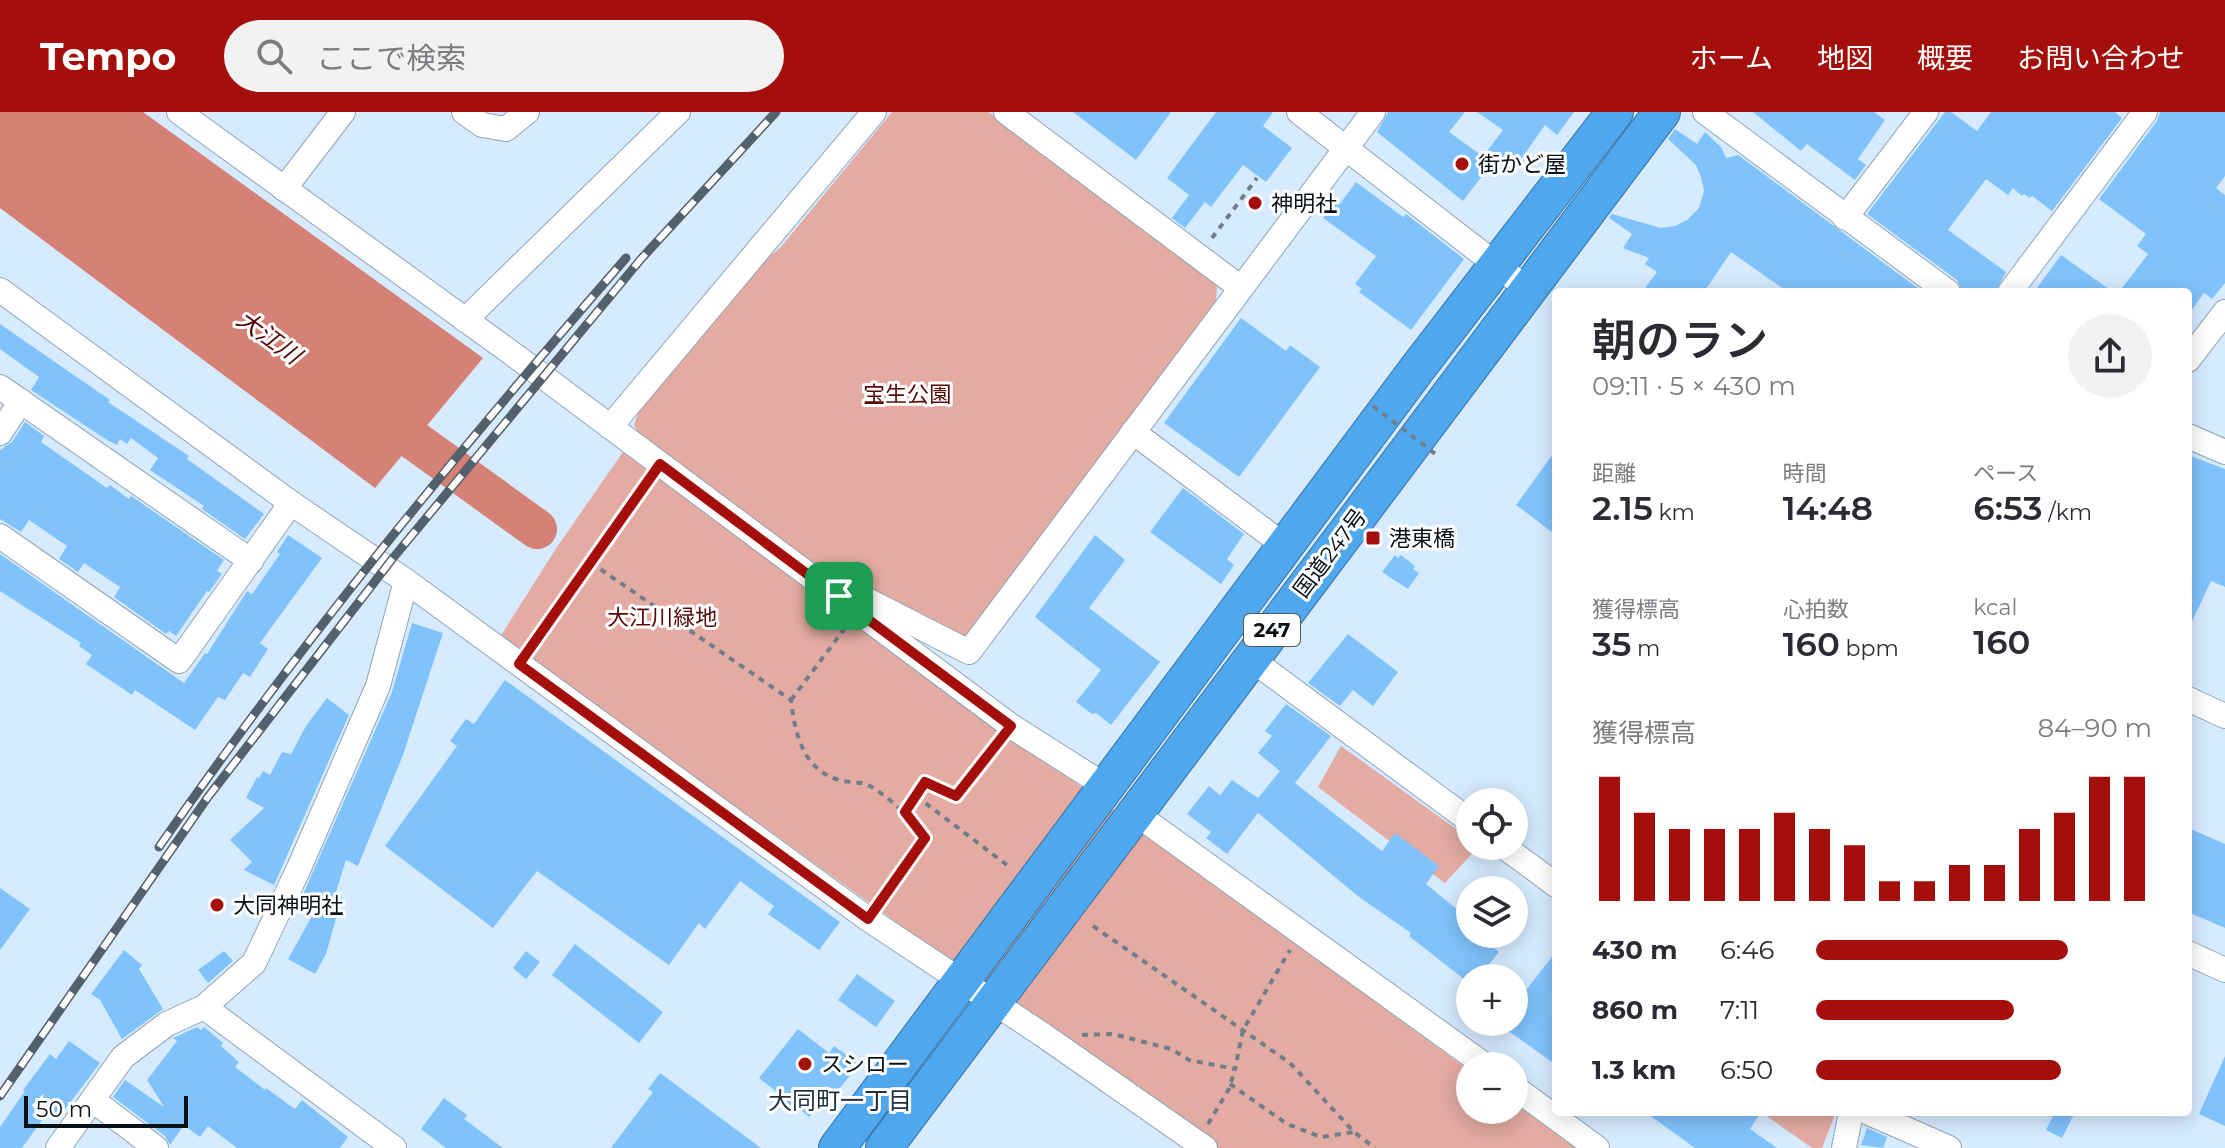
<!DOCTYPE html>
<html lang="ja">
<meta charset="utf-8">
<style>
:root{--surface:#fff;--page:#f2f2f3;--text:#2b2b33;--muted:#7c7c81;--accent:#a40f0c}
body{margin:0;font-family:Montserrat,"Noto Sans JP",sans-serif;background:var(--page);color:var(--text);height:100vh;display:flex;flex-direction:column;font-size:30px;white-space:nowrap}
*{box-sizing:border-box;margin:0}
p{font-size:26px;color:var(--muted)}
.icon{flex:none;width:44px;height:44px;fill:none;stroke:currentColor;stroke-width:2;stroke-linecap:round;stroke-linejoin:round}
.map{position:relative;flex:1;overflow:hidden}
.side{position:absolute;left:1552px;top:176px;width:640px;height:828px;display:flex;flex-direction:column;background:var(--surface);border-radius:8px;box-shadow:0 4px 20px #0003}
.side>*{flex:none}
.controls{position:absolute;left:1456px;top:676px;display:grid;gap:16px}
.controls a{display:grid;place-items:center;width:72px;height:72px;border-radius:50%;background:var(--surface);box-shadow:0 4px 20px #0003;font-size:40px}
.scale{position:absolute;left:24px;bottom:20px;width:164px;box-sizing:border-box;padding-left:8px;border:4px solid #091016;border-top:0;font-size:22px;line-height:28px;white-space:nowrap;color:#091016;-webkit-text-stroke:6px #fff;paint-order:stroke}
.pin{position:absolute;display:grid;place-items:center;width:68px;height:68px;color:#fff;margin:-34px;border-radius:16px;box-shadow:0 4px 12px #0006}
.round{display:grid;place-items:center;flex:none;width:84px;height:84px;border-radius:42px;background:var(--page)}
.overview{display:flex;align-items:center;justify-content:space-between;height:136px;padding:0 40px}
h1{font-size:44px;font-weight:600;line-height:60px}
.stats{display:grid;grid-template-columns:repeat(3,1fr);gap:12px;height:136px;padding:8px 40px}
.stats div{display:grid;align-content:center}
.stats b{font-size:34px;font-weight:600}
.stats small{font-size:22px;font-weight:400}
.stats p{font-size:22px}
.chart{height:224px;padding:16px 40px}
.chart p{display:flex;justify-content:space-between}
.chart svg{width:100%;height:144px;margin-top:8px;stroke:var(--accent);stroke-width:6}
ul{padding:0 40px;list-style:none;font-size:26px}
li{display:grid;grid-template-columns:128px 96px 1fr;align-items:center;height:60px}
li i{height:20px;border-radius:10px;background:var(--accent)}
header{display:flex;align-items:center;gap:48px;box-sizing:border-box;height:112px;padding:0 40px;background:var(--accent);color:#fff}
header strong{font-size:38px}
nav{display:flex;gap:44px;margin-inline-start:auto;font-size:28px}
.search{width:560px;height:72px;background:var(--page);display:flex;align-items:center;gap:20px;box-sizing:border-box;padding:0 28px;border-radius:44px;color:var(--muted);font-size:30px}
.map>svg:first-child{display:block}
.green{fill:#e3aba2}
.water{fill:#d58175}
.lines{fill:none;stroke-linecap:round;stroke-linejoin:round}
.river{stroke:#d58175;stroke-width:40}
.building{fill:#80c3fc}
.minor-casing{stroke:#90a4b6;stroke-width:26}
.highway-casing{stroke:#3672a2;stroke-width:38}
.path{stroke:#707e8b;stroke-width:4;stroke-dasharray:6 6;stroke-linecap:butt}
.minor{stroke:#fff;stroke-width:24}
.highway{stroke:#4fa7ed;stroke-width:36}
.rail-casing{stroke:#54606b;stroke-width:9}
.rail{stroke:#fff;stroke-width:6;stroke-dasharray:18;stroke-linecap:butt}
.path-bridge{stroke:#707e8b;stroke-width:4;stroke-dasharray:6 6;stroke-linecap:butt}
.route-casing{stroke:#fff;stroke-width:16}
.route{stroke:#a40f0c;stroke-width:10}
.poi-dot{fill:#a40f0c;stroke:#fff;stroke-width:3}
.labels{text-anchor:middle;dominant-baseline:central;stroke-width:6;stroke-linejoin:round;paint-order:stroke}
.shield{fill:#fff;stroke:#53585c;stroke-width:2}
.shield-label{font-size:20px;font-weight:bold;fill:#091016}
.poi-label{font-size:22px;fill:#091016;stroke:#fff;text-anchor:start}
.park-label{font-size:22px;fill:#570a07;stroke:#fff}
.street-label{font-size:22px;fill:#091016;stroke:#fff}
.water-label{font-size:24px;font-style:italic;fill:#530503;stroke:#fff}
.neighbourhood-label{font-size:24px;fill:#1e2f3d;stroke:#fff}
</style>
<header>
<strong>Tempo</strong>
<div class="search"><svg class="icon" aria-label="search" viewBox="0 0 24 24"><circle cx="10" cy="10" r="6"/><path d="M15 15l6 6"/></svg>ここで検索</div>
<nav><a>ホーム</a><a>地図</a><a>概要</a><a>お問い合わせ</a></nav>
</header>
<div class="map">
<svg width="2225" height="1036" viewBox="0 0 2225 1036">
<rect width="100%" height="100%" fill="#d6ebff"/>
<g class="green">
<polygon points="892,0 989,0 1217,172 1216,190 963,529 857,474 839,472 640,325 634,313 638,301 756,156 780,136"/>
<polygon points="623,340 1470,959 1470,998 1514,998 1514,991 1576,1036 1210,1036 500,525 557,435"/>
<polygon points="1341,634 1470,727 1470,734 1479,734 1445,771 1318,675"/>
<polygon points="1761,1000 1836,1000 1822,1036 1812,1036"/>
</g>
<polygon class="water" points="0,0 143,0 483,246 375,376 0,96"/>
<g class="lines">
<polyline class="river" points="372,298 537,417"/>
</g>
<g class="building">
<polygon points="1073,0 1171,0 1136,48"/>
<polygon points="1216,0 1273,0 1263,14 1292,36 1266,70 1243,53 1211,95 1205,90 1185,116 1172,106 1189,83 1167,66"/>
<polygon points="1388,0 1465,0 1449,20 1492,51 1463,89 1377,20"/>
<polygon points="1477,0 1574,0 1557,23 1545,13 1512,60 1487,39 1503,18"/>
<polygon points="1753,0 1874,0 1885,8 1858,47 1866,53 1852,72 1855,68 1807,32 1801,39"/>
<polygon points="1945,0 1951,0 1977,19 1991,0 2115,0 2122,6 2052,99 2032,84 2030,86 2024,82 2022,84 2013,76 2008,83 1986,67 1948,118 2006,160 1995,180 1963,180 1957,168 1867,102"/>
<polygon points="2160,0 2225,0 2225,64 2216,76 2225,83 2225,171 2212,187 2204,181 2188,203 2188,180 2119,180 2148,142 2137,134 2146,122 2099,87 2157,9"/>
<polygon points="1675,17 1697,32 1705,20 1721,35 1726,46 1738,43 1923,180 1788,180 1731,140 1704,180 1642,180 1657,160 1645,152 1649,146 1623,136 1632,122 1609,106 1612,102 1661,116 1675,114 1687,108 1699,96 1704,79 1701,65 1696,53 1668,27"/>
<polygon points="1356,70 1403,105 1406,102 1464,147 1411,218 1359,180 1362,177 1355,172 1376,144 1323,106 1335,90 1339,93"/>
<polygon points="2061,143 2113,180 2034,180"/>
<polygon points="1241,206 1286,239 1290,233 1320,255 1239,365 1164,311"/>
<polygon points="0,212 110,288 108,290 189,344 187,347 264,402 245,427 202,397 204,394 150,358 158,346 131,326 127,332 120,327 117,333 107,328 31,278 39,265 0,237"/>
<polygon points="25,310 44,324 41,330 107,376 110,373 129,387 131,384 224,448 217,459 222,462 209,480 207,479 176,524 169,519 166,522 114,485 120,475 84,451 78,460 59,447 67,434 29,408 21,420 0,407 0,338 12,330"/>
<polygon points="1556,338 1556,423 1516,393"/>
<polygon points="2188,343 2225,357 2225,475 2211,469 2188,518"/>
<polygon points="1183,376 1244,422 1227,447 1234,453 1221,472 1150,420"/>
<polygon points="288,423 322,446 260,531 268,537 250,565 243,561 225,588 218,585 195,618 135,578 132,583 86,552 92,543 79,534 81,531 0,479 0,442 184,571 205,541 207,542 247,479 252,482 280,442 277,440"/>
<polygon points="1095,423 1125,448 1089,496 1160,550 1111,613 1096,601 1092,602 1076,590 1101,558 1035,505"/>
<polygon points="1395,443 1398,446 1401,443 1415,454 1413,457 1419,461 1408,477 1382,460"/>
<polygon points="412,511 443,521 403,643 358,754 346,748 335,783 342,785 326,842 315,862 288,847 312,804 299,801 301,787 392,580"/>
<polygon points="1348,522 1398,560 1373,594 1353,578 1340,594 1308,571"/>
<polygon points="505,568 840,810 819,838 768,802 774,794 740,769 705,817 699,811 669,853 537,759 493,816 385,734 457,634 450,629 466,607 474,612"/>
<polygon points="327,586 349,603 274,773 244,758 252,750 230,728 264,696 246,686 257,665 259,666 263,659 270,663 282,640 291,642 306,614"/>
<polygon points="1286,592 1331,624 1295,671 1382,739 1395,721 1439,754 1426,772 1470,808 1470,822 1488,822 1498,829 1493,835 1499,840 1478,866 1468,865 1465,868 1409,824 1411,821 1359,785 1258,701 1227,742 1206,726 1211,720 1187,702 1209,674 1220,683 1232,668 1258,686 1280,659 1258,641 1272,624 1265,619"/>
<polygon points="2188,716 2225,732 2225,816 2188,800"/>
<polygon points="0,776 30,797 0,838"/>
<polygon points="575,832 663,900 639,931 552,863"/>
<polygon points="124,838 142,853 139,857 163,897 122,927 100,888 91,882"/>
<polygon points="224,839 233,849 208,871 198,858"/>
<polygon points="526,839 540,850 526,867 513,856"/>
<polygon points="1556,840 1556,953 1496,910 1514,910 1514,893"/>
<polygon points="857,862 895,889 876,915 838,888"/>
<polygon points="197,915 201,918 204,915 223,931 221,934 239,950 235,955 265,978 266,976 295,997 302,988 348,1025 340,1036 237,1036 208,1014 200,1025 184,1013 170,1033 165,1024 113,985 125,968 164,995 147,968 177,929 173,926"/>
<polygon points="798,917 829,941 834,934 859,952 836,981 831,977 809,1005 793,992 788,998 774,986 778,981 759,966"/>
<polygon points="69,929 100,951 60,1004 50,997 22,1036 0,1036 0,1015 25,979 23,978 50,942 56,947"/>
<polygon points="2225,944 2225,1014 2199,1002"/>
<polygon points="660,961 761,1036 611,1036 653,980 648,977"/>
<polygon points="444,986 467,1003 464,1007 503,1036 446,1036 421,1017"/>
<polygon points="1645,1000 1761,1000 1750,1017 1777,1036 1695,1036"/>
<polygon points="2055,1000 2075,1000 2062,1026 2046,1018"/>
<polygon points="1867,1016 1887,1025 1883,1036 1861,1033"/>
</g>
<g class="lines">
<defs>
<g id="minor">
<polyline points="179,0 521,248 1011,614 1107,675"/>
<polyline points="464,0 482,13 506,17 527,0"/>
<polyline points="1006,0 1241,176"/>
<polyline points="1299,0 1529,178"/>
<polyline points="1705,0 1948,180"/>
<polyline points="284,77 343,0"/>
<polyline points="1845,106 1926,0"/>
<polyline points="0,178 291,391 406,469 868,807 1043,923 1205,1036"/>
<polyline points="2010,180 2145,0"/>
<polyline points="465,208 678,0"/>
<polyline points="2188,248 2225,200"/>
<polyline points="0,275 251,449"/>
<polyline points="610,315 874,0"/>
<polyline points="1133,320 1285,434"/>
<polyline points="0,321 21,289"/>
<polyline points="2188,324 2225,340"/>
<polyline points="0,424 179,549 291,391"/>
<polyline points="851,484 861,485 969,540 1373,0"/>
<polyline points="1251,547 1470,709"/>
<polyline points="2188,587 2225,604"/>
<polyline points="1135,701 1486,954"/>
<polyline points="1503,734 1556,773"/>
<polyline points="2188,841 2225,858"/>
<polyline points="204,895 394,1036"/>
<polyline points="1514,975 1597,1036"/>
<polyline points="94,989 156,1036"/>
<polyline points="1867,1000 1949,1036"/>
<polyline points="58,1036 123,945 167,912 204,895 254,851 299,756 378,574 406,469"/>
<polyline points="1844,1036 1851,1000"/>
</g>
<g id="highway">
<polyline points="837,1036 1417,257 1615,0"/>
<polyline points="884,1036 1662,0"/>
</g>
</defs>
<use href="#minor" class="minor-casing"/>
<use href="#highway" class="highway-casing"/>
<g class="path">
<polyline points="1212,126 1257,66"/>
<path d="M 592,449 L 603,459 L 791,588 C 795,621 802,657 839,668 C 849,671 861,669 870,674 C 892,687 909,705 925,726 L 880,790"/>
<polyline points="532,534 647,371"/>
<polyline points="791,588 845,516"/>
<polyline points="916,684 1011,756"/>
<polyline points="905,700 925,670 956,684 998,631"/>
<polyline points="1093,814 1290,951 1354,1020 1375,1036"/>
<polyline points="1082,923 1113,922 1171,937 1189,948 1235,957 1243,918 1290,838"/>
<polyline points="1230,972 1287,1012 1321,1025 1354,1020"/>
<polyline points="1208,1012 1229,977 1235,957"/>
</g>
<use href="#minor" class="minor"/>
<use href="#highway" class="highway"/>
<defs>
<g id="rail">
<path d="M 159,735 C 301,529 461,336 626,146"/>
<polyline points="0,984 208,685 393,446 641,147 776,0"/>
</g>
</defs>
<use href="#rail" class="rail-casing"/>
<use href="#rail" class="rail"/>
<polyline class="path-bridge" points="1373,294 1438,344"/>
</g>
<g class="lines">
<defs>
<polygon id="route" points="660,352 1011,614 956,684 925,670 905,700 925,726 868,807 519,552"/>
</defs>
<use href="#route" class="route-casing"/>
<use href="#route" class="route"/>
</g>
<g class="poi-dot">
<circle cx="1462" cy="52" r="8"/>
<circle cx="1255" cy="91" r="8"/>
<rect x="1365" y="418" width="16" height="16" rx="4"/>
<circle cx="217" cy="793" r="8"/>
<circle cx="805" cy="952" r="8"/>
</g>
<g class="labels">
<rect class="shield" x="1244" y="502" width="56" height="32" rx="6"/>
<g class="shield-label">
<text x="1272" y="518">247</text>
</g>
<g class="poi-label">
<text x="1478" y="52">街かど屋</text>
<text x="1271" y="91">神明社</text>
<text x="1389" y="426">港東橋</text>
<text x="233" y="793">大同神明社</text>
<text x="821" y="952">スシロー</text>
</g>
<g class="park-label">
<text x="907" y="282">宝生公園</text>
<text x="662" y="505">大江川緑地</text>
</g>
<g class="street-label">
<text transform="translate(1330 441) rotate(-53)">国道247号</text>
</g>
<g class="water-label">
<text transform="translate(269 225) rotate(36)">大江川</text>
</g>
<g class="neighbourhood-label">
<text x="840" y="988">大同町一丁目</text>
</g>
</g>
</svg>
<div class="controls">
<a><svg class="icon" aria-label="locate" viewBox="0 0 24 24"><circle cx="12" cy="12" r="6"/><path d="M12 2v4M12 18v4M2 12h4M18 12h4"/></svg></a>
<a><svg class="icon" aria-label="layers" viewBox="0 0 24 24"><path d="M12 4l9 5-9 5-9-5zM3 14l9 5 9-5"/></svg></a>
<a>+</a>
<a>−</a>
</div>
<div class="scale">50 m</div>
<div class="pin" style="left:839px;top:484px;background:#1e9e55"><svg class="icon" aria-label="arrive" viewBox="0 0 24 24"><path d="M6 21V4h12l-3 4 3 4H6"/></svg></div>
<section class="side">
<div class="overview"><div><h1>朝のラン</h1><p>09:11 · 5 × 430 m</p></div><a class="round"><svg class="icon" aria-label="share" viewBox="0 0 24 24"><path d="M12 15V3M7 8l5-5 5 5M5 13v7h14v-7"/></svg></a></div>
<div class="stats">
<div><p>距離</p><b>2.15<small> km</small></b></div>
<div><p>時間</p><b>14:48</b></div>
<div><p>ペース</p><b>6:53<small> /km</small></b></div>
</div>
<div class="stats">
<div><p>獲得標高</p><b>35<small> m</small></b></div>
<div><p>心拍数</p><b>160<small> bpm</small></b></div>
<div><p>kcal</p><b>160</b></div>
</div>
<div class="chart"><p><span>獲得標高</span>84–90 m</p>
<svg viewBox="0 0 160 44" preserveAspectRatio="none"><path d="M5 44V6M15 44V17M25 44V22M35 44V22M45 44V22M55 44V17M65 44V22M75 44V27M85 44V38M95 44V38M105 44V33M115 44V33M125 44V22M135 44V17M145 44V6M155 44V6"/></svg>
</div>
<ul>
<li><b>430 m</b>6:46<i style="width:75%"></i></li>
<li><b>860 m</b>7:11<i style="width:59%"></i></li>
<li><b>1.3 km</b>6:50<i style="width:73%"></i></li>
</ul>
</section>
</div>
